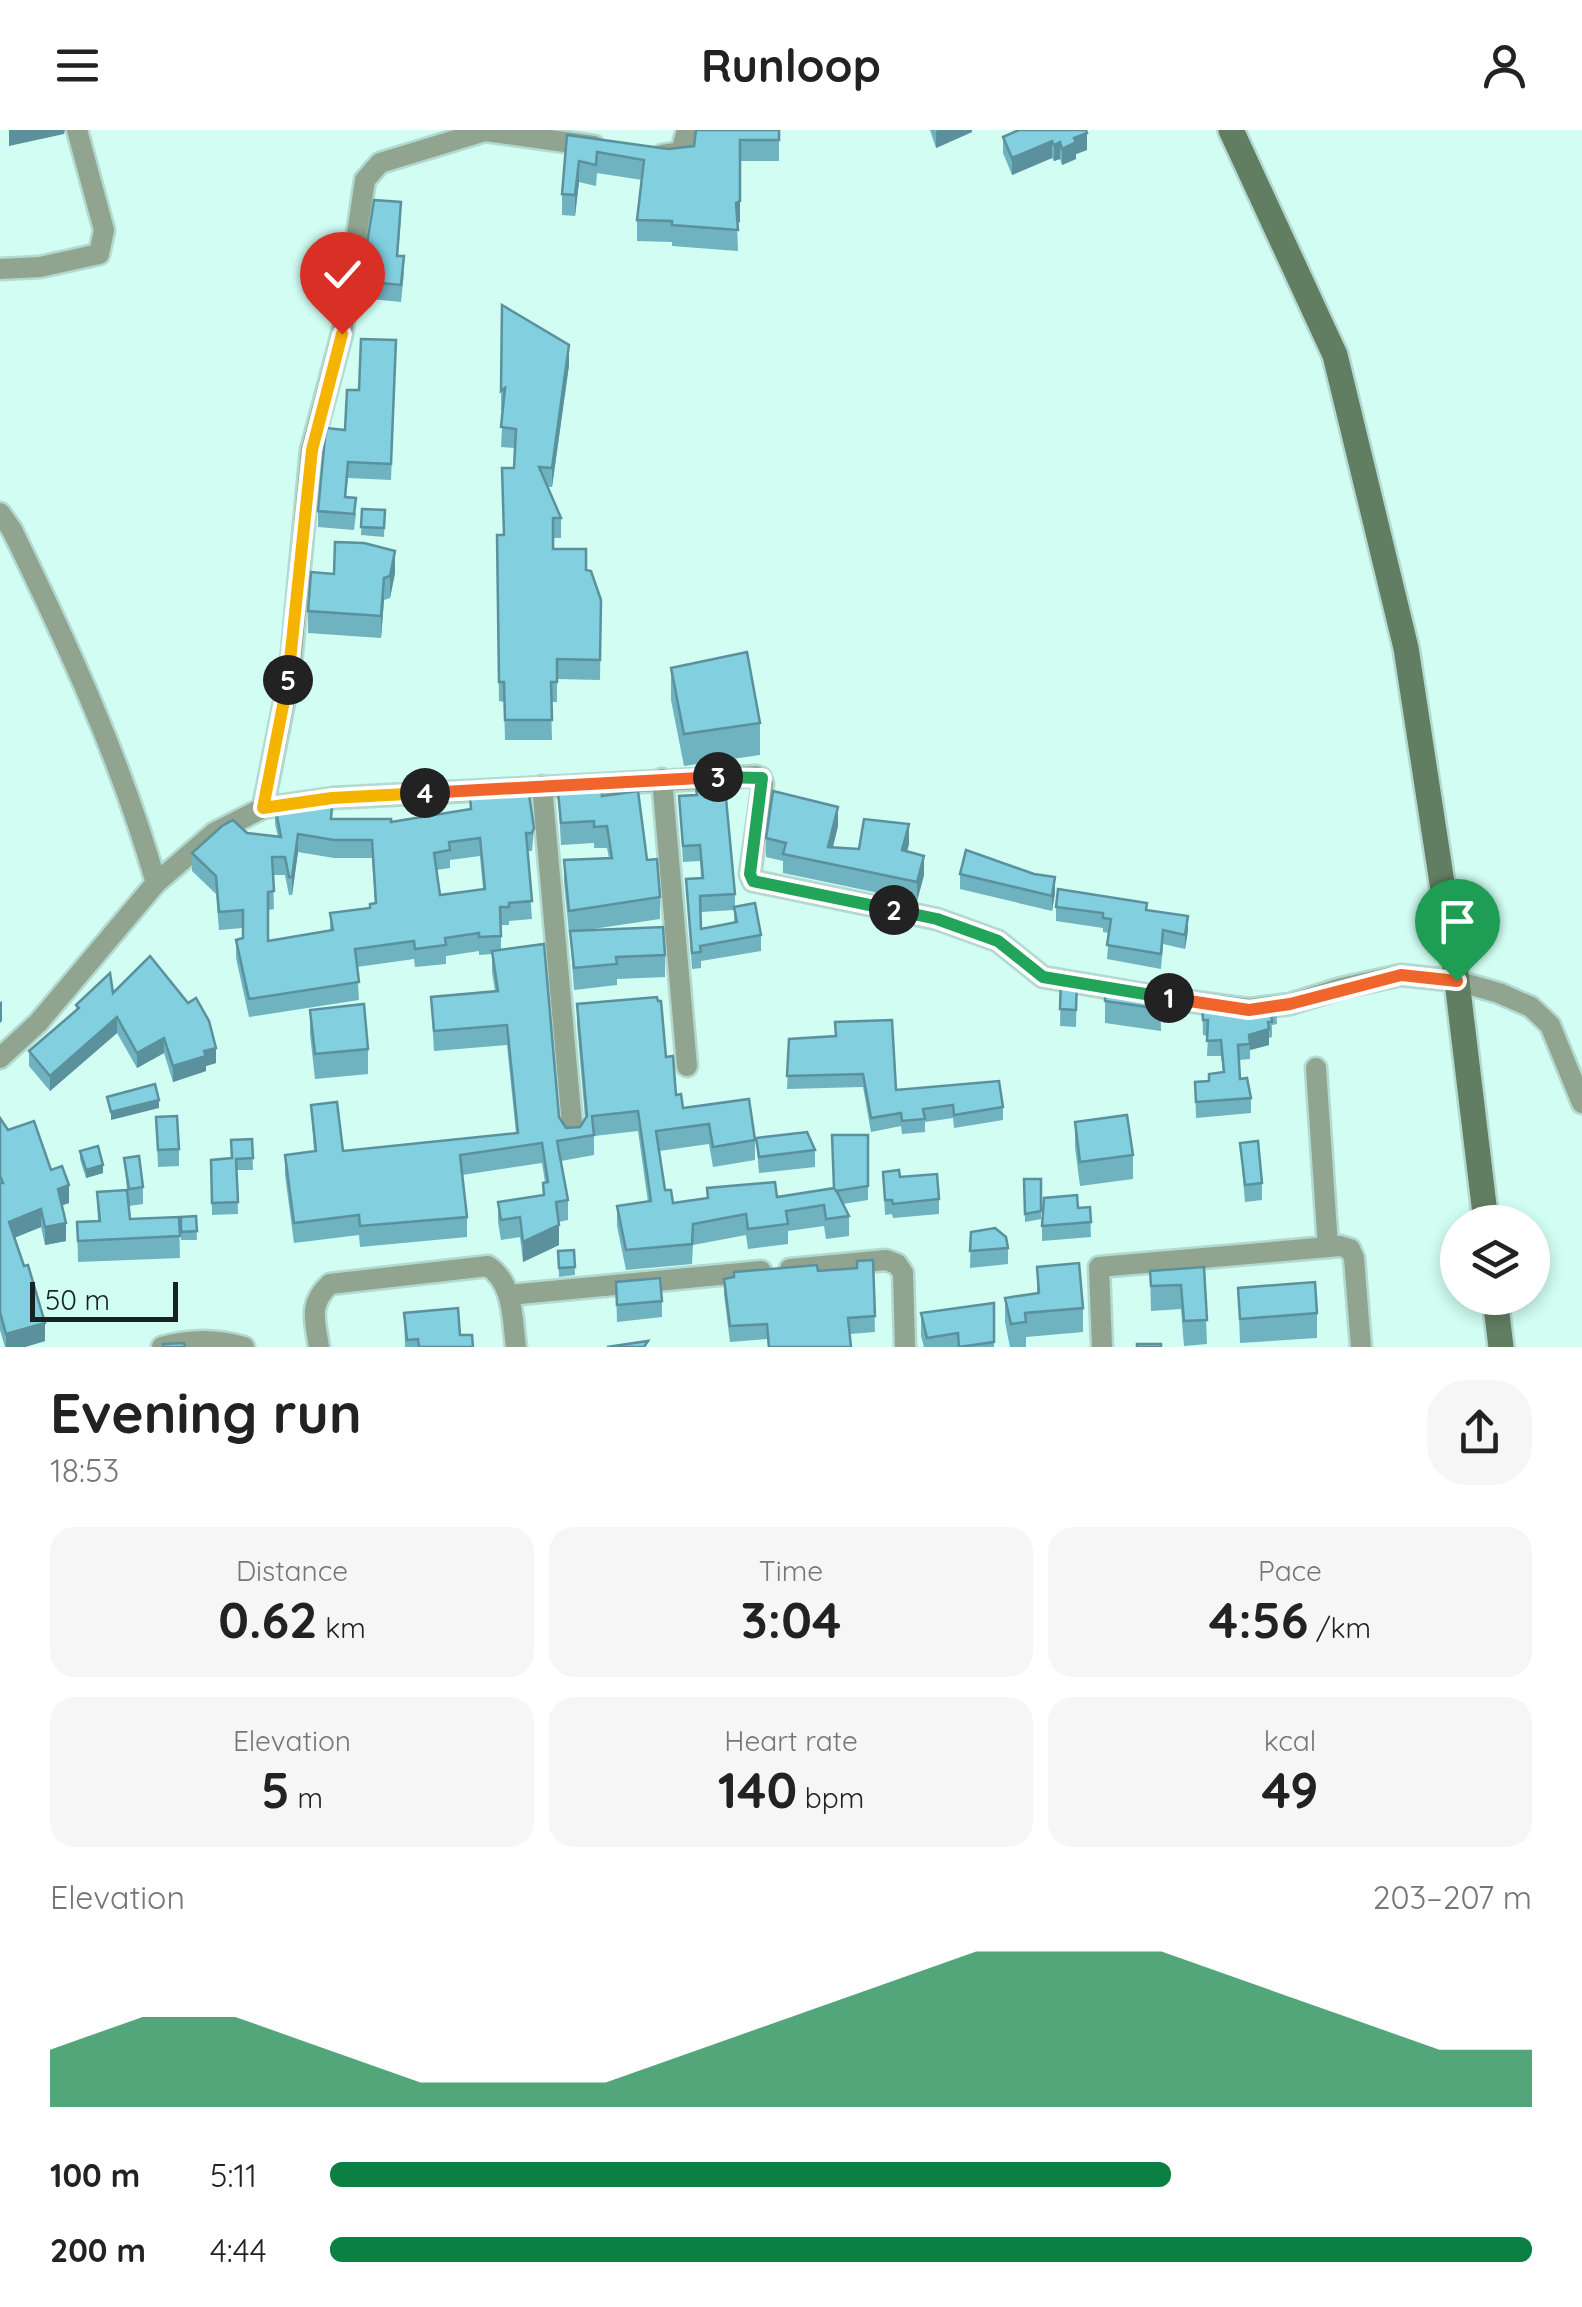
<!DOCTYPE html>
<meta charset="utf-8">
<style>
:root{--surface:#fff;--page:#f6f6f6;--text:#222;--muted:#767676;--accent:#0b8043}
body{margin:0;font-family:Quicksand,sans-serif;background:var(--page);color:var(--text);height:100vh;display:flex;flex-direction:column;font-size:38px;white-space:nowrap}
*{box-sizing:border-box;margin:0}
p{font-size:32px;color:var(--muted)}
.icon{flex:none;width:55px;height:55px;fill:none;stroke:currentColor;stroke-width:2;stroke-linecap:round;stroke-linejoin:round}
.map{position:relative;height:1217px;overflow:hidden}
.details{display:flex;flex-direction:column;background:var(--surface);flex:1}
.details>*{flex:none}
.buttons{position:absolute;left:1440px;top:1075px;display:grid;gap:20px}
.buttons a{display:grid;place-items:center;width:110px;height:110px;border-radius:50%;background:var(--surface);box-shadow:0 5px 15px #0003;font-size:50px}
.scale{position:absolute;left:30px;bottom:25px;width:148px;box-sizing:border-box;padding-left:10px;border:5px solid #142421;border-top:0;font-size:28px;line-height:35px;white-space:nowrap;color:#142421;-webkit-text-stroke:8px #d1fdf2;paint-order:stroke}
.pin{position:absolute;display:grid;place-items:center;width:85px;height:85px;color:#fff;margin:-102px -42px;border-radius:50% 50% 50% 0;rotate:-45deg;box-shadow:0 0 10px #0007}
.pin .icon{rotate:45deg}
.km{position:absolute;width:50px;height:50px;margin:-25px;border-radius:50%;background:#222;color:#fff;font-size:28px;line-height:50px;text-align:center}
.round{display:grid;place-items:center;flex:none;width:105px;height:105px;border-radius:40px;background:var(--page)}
.headline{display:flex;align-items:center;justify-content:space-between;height:170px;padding:0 50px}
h1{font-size:55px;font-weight:700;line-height:75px}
.figures{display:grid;grid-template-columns:repeat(3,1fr);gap:15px;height:170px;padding:10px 50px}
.figures div{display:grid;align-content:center;border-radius:25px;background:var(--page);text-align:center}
.figures b{font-size:50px;font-weight:700}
.figures small{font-size:28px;font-weight:400}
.figures p{font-size:28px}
.chart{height:280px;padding:20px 50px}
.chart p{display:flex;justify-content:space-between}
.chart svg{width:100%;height:180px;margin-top:10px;fill:var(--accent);opacity:.7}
ul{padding:0 50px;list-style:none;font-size:32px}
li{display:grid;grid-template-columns:160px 120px 1fr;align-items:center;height:75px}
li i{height:25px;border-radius:12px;background:var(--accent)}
header{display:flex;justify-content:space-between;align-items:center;height:130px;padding:0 50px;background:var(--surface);font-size:45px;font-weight:700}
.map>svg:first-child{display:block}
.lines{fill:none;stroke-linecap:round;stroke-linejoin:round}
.street-casing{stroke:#b3dad1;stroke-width:25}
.secondary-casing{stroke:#b3dad1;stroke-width:30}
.street{stroke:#90a490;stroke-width:20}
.secondary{stroke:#627e62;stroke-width:25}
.wall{fill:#6fb2c0;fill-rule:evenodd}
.shaded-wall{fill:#5a919c}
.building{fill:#81cfdf;stroke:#5a919c;stroke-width:2.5;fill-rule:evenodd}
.split-1-casing{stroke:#fff;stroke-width:20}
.split-2-casing{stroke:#fff;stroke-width:20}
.split-3-casing{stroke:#fff;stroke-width:20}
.split-4-casing{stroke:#fff;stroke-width:20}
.split-5-casing{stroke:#fff;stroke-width:20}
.split-6-casing{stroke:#fff;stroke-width:20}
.split-1{stroke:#f0652b;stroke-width:12}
.split-2{stroke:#22a559;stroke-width:12}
.split-3{stroke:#22a559;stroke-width:12}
.split-4{stroke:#f0652b;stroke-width:12}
.split-5{stroke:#f5b400;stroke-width:12}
.split-6{stroke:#f5b400;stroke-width:12}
</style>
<header><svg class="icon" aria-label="menu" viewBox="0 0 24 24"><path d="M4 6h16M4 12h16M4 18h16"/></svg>Runloop<svg class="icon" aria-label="person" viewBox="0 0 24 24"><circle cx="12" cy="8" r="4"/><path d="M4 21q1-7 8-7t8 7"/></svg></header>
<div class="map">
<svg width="1582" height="1217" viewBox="0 0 1582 1217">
<rect width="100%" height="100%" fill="#d1fdf2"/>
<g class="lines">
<defs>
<g id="street">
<polyline points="662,25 681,22 687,0"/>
<polyline points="0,139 40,137 99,124 104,100 77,0"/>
<path d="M 0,383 L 12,400 C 68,515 121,630 156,753"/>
<polyline points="662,649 687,936"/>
<polyline points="542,656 573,1006"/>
<polyline points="263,678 290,543 311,320 342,204 365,50 380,33 485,1 594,16"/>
<polyline points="0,928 38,893 156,753 214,703 263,678 333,668 756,646 761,648 763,654 750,744 753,751 937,789 998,811 1043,847 1179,870 1249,879 1290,874 1341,858 1401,845 1457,851 1499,863 1531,877 1550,895 1582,973"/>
<polyline points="1316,938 1328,1117"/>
<polyline points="790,1139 886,1130 897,1134 903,1143 905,1217"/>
<polyline points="509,1165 761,1141"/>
<path d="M 162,1217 C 191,1209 215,1209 244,1217"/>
<path d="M 319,1217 C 315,1190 308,1174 330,1154 L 488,1136 C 514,1154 512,1188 516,1217"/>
<polyline points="1102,1217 1099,1137 1340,1116 1350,1119 1354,1128 1361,1217"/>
</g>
<g id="secondary">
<polyline points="1231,0 1335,225 1406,518 1457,851 1486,1092"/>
<polyline points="1495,1168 1501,1217"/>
</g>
</defs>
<use href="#street" class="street-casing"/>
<use href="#secondary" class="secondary-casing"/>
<use href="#street" class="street"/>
<use href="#secondary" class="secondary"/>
</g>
<g class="wall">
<polygon points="779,0 779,31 740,31 740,92 737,93 738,121 672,116 672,112 637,111 637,90 642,50 597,43 596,56 579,52 575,86 562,85 562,64 567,5 668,19"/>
<polygon points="930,0 972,0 972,2 936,18"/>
<polygon points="1019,0 1087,20 1076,24 1076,29 1062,35 1060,29 1054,31 1052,28 1012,45 1003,23 1003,7"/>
<polygon points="401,88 398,126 404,143 401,172 361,168 361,151"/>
<polygon points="502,175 569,235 552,357 548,357 561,388 561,408 553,408 553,419 586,440 601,470 600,550 557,549 557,572 551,572 552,610 505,610 504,572 499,571 497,405 503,405 514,338 515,318 501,317 503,280 501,281"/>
<polygon points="396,210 391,350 348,348 346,367 356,384 354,400 318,397 318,381 359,260"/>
<polygon points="362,379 385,380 384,407 361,405"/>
<polygon points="395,443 390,468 384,470 381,508 308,503 308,481 334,444"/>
<polygon points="671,538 760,593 760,625 684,636 671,570"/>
<path d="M 695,649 L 735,764 L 735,777 L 761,805 L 761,821 L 701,831 L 701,838 L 692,839 L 686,749 L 701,748 L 700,731 L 683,732 L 679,666 L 696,665 ZM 734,780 L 734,793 L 701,799 L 701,782 Z"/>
<polygon points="558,662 602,666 647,730 660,767 660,789 586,800 665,825 665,847 617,849 617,855 574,860 570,803 569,803 564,752 564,730 609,728 607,718 594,718 594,713 561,715"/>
<path d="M 470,664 L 534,698 L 532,721 L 527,721 L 532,789 L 509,791 L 509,795 L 501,795 L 501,820 L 559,987 L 566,998 L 580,997 L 585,988 L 577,894 L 577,874 L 666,927 L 676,965 L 683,978 L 755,1010 L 755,1030 L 713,1037 L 709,1014 L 659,1021 L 665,1060 L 673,1073 L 707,1068 L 707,1058 L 777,1067 L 833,1058 L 868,1005 L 868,1070 L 843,1074 L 849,1086 L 849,1106 L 826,1109 L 824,1096 L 788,1101 L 788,1114 L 748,1119 L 746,1105 L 693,1115 L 692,1134 L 626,1140 L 617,1096 L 617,1076 L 648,1072 L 638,1001 L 594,1006 L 594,1025 L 561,1031 L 568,1070 L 568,1090 L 558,1092 L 559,1115 L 523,1132 L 520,1107 L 501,1110 L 498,1092 L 498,1072 L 543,1066 L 543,1053 L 545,1052 L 542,1033 L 462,1045 L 467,1087 L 467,1107 L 360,1117 L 359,1105 L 294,1113 L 285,1045 L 285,1025 L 314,1021 L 311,975 L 343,1021 L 516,1003 L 507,915 L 434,921 L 431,867 L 495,861 L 492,842 L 492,824 L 479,825 L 479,821 L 446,826 L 446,834 L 415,837 L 414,829 L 357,837 L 359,870 L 249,887 L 236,828 L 236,810 L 243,808 L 243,798 L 219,800 L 216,764 L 192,741 L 192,723 L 247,703 L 278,707 L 275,694 L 275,676 L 332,689 L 391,692 L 470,679 ZM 298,722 L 334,728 L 372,728 L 375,773 L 370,778 L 330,783 L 330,800 L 268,811 L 268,780 L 274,779 L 273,745 L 285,745 L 289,765 L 292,765 ZM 480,726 L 483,759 L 440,765 L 436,740 L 450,738 L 450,730 Z"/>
<polygon points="838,696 833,717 859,719 909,714 907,721 924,745 917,771 783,743 783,731 766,727 766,708"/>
<polygon points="960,744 1055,763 1052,781 960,759"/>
<polygon points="1056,777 1147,780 1188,800 1185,819 1163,814 1161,839 1107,829 1109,803 1103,802 1103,798 1056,791"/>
<polygon points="1061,847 1077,850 1076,897 1060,896"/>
<polygon points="1160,859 1161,901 1105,893 1105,871"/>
<polygon points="113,863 216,933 206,936 206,941 173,952 164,923 137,938 117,903 50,961 29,936 29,921 76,881 76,875"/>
<polygon points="1202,871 1248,877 1276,874 1277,894 1272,895 1272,907 1269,908 1269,915 1250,920 1250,929 1239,930 1240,949 1251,968 1251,983 1196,988 1195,952 1209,951 1223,942 1221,926 1207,926 1208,906 1203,905"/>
<polygon points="310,880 368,919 368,944 315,949 310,904"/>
<polygon points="789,909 896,960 1003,977 1003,990 954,998 953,988 925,992 925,1002 902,1004 901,996 871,1002 863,957 787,959"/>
<polygon points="156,987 179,1019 179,1036 158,1037"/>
<polygon points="0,988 8,1000 51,1040 69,1073 62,1075 66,1111 45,1115 41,1097 14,1108 45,1211 25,1217 5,1217 0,1200"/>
<polygon points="1075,992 1133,1025 1133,1049 1080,1056 1075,1017"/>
<polygon points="756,1008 815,1020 815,1037 759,1043"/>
<polygon points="252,1009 253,1040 237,1040 238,1084 212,1085 211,1030 231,1028"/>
<polygon points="1240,1013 1262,1053 1262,1070 1245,1072"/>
<polygon points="80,1021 103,1043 86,1048 80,1029"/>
<polygon points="124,1028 143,1057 143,1074 129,1076 130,1089 179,1087 180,1128 78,1132 77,1092 98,1091 97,1062 127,1060"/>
<polygon points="883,1042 900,1047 939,1069 939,1084 893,1088 892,1084 885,1085"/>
<polygon points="1024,1049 1041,1049 1041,1089 1025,1092"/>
<polygon points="1090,1077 1091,1107 1042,1111 1042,1096 1078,1078"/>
<polygon points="196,1086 197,1110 181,1110 181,1087"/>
<polygon points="971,1102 1008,1118 1008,1134 970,1138"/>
<polygon points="574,1120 575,1145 559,1147 558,1121"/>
<polygon points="873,1130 875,1202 850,1204 851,1217 768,1217 767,1209 730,1212 724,1164 724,1149 857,1138"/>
<polygon points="1037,1137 1083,1178 1083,1202 1026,1207 1026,1217 1010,1217 1005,1192 1005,1168 1037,1164"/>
<polygon points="1204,1137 1207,1214 1184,1216 1181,1179 1151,1181 1150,1141"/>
<polygon points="616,1152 662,1171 662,1187 617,1192"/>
<polygon points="1238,1158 1317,1183 1317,1208 1240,1213"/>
<polygon points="994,1173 994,1217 924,1217 921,1206 921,1183"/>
<polygon points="404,1183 460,1205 473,1217 405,1217"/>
</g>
<g class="shaded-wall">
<polygon points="9,0 65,0 64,4 9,16"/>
<polygon points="939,0 972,0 972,2 936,18 936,1"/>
<polygon points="1087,3 1087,20 1076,24 1076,29 1062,35 1062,19 1074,8"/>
<polygon points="740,10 740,92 736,94 736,73"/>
<polygon points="1052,11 1052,28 1012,45 1012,28"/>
<polygon points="1060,12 1060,29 1054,31 1054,15"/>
<polygon points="579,31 579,52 575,86 575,65"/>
<polygon points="569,215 569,235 552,357 552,338"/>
<polygon points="395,421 395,443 390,468 390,446"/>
<polygon points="384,448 384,470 381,508 381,486"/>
<polygon points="838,677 838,696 828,736 828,717"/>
<polygon points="909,694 909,714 902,739 902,720"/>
<polygon points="298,704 298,722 292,765 292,747"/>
<polygon points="924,726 924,745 917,771 917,752"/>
<polygon points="1055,747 1055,763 1052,781 1052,766"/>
<polygon points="1188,786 1188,800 1185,819 1185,805"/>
<polygon points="2,871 2,891 0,893 0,872"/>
<polygon points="117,887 117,903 50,961 50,946"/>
<polygon points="1269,899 1269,915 1250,920 1249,905"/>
<polygon points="164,908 164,923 137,938 137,923"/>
<polygon points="216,918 216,933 206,936 206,941 173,952 173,936 204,921"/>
<polygon points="159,970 159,978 111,990 111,982"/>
<polygon points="103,1035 103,1043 86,1048 86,1040"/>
<polygon points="69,1055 69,1073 58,1077 58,1059"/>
<polygon points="41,1079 41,1097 9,1110 9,1092"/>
<polygon points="66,1093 66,1111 45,1115 45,1097"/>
<polygon points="559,1095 559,1115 523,1132 523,1112"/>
<polygon points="45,1193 45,1211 25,1217 6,1217 6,1204"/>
</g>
<g class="building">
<polygon points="696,0 779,0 779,10 740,10 740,71 736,73 738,100 672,95 672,91 637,90 644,30 597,22 596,35 579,31 575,65 562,64 567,5 668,19 694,16"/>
<polygon points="1019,0 1086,0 1087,3 1074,8 1076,12 1062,19 1060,12 1054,15 1052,11 1012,28 1003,7"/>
<polygon points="374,70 401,72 397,126 404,126 401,155 361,151"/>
<polygon points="502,175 569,215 552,338 539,337 561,388 553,388 553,419 586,419 586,440 591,441 601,470 600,530 557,529 557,552 551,552 552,590 505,590 504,552 499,552 497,405 504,405 502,338 514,338 516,299 501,297 505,258 501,261"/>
<polygon points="361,209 396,210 391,334 348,332 345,367 356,368 354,384 318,381 325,307 327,298 345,300 347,260 359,260"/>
<polygon points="362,379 385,380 384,398 361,397"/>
<polygon points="335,412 364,413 395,421 390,446 384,448 381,486 308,481 311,442 334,444"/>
<polygon points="747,522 760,593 684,604 671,538"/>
<polygon points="724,647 735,764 700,766 701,799 737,792 734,777 755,773 761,805 700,816 701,822 692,823 686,749 703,748 700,715 683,716 679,666 697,665 695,649"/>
<path d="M 528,658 L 534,698 L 532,703 L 526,703 L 532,771 L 509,773 L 509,777 L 500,777 L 501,806 L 479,807 L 479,803 L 445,808 L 446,815 L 415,819 L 414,811 L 355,819 L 359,852 L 249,869 L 236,810 L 243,808 L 243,780 L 219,782 L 216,746 L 192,723 L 222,696 L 233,690 L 247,703 L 281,707 L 275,676 L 297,672 L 332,675 L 331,689 L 391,689 L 391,692 L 471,679 L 470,664 ZM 298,704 L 334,710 L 372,710 L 376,773 L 370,774 L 370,778 L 330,783 L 333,800 L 268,811 L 268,762 L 274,761 L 272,727 L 285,727 L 289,747 L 292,747 ZM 480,708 L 485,759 L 440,765 L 434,723 L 450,720 L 449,712 Z"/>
<polygon points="602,660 602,666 638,661 647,730 657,729 660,767 569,781 564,730 612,728 607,696 594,697 594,691 561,693 558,662"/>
<polygon points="773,661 838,677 828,717 859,719 864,689 909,694 902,720 924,726 917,752 783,724 786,713 766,708"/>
<polygon points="966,720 1034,744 1055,747 1052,766 960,744"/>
<polygon points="1058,759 1147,773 1146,780 1188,786 1185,805 1163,800 1161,824 1107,815 1111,789 1103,788 1103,783 1056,777"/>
<polygon points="663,797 665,825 616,827 617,834 574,838 570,801"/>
<polygon points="544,814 559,987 566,998 580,997 587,986 577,874 657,867 658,871 661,871 666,927 673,926 676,965 681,964 683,978 749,969 755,1010 713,1017 709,994 656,1001 665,1060 671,1060 673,1073 708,1068 707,1058 775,1052 777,1067 835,1058 849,1086 826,1089 824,1075 786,1081 788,1094 748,1099 746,1084 693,1094 692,1114 626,1120 617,1076 651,1071 638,981 592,986 594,1005 557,1011 568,1070 556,1072 559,1095 523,1112 520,1087 501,1090 498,1072 544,1065 543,1053 548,1052 542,1013 460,1025 467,1087 360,1096 359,1085 294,1093 285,1025 316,1021 311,975 337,972 343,1021 518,1003 507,895 434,901 431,867 498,861 492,821"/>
<polygon points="150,826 188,873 196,868 209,891 216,918 204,921 206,926 173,936 164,908 137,923 117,887 50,946 29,921 79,878 76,875 110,843 113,863"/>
<polygon points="1061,847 1077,850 1076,880 1060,879"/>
<polygon points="1106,850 1160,859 1161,879 1105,871"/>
<polygon points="1202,871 1248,877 1276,874 1277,879 1271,880 1272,892 1268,892 1269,899 1249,905 1250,914 1238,915 1240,949 1247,948 1251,968 1196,972 1195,952 1209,951 1209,944 1224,942 1221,910 1207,911 1208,890 1203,890"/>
<polygon points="364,874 368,919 315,924 310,880"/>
<polygon points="892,890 896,960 999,951 1003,977 954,985 953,975 923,979 925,989 902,991 901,983 871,988 863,944 787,946 789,909 836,906 835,892"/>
<polygon points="155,954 159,970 111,982 107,967"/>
<polygon points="1127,985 1133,1025 1080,1032 1075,992"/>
<polygon points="177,986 179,1019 158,1020 156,987"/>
<polygon points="0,988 8,1000 34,991 51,1040 62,1036 69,1055 58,1059 66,1093 45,1097 41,1079 9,1092 24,1136 28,1135 45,1193 6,1204 0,1182 0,1053 3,1053 0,1046"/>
<polygon points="807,1002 815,1020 759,1027 756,1008"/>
<polygon points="832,1005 868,1005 868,1056 836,1061 834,1058"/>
<polygon points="252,1009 253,1028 236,1029 238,1072 212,1073 211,1030 232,1028 231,1010"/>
<polygon points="1258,1011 1262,1053 1245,1055 1240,1013"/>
<polygon points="98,1016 103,1035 86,1040 80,1021"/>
<polygon points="139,1026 143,1057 129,1059 124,1028"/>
<polygon points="899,1040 900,1047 937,1044 939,1069 893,1074 892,1070 885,1070 883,1042"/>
<polygon points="1024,1049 1041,1049 1041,1081 1025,1084"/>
<polygon points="127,1060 130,1089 179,1087 180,1106 78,1111 77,1092 100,1091 97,1062"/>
<polygon points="1077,1065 1078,1078 1090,1077 1091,1092 1042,1096 1044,1068"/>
<polygon points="196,1086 197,1101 181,1102 181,1087"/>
<polygon points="995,1098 1006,1107 1008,1118 970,1121 971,1102"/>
<polygon points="574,1120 575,1137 559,1138 558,1121"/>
<polygon points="873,1130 875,1186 848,1188 851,1217 769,1217 767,1194 730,1196 724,1149 734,1147 734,1142 817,1135 818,1141 857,1138 857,1131"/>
<polygon points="1079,1133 1083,1178 1025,1183 1026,1192 1011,1194 1005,1168 1039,1163 1037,1137"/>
<polygon points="1204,1137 1207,1190 1184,1191 1181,1155 1151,1156 1150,1141"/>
<polygon points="660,1148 662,1171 617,1175 616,1152"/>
<polygon points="1315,1152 1317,1183 1240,1189 1238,1158"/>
<polygon points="994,1173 994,1212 959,1217 958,1203 927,1208 921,1183"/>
<polygon points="458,1178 460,1205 472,1205 473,1217 419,1217 418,1209 407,1210 404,1183"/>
<polygon points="648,1211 644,1217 607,1217"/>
<polygon points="184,1213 185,1217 163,1217 163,1214"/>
<rect x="1137" y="1214" width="24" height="3"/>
</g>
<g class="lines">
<defs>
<polyline id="split-1" points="1169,868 1249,880 1290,874 1401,845 1457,851"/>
<polyline id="split-2" points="894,780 937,789 998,811 1043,847 1169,868"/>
<polyline id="split-3" points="718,647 762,648 750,744 753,751 894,780"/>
<polyline id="split-4" points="425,663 718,647"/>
<polyline id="split-5" points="288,550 263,678 332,668 425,663"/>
<polyline id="split-6" points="288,550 312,320 342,204"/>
</defs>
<use href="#split-1" class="split-1-casing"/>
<use href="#split-2" class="split-2-casing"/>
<use href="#split-3" class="split-3-casing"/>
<use href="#split-4" class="split-4-casing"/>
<use href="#split-5" class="split-5-casing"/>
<use href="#split-6" class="split-6-casing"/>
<use href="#split-1" class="split-1"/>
<use href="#split-2" class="split-2"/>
<use href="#split-3" class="split-3"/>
<use href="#split-4" class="split-4"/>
<use href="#split-5" class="split-5"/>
<use href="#split-6" class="split-6"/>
</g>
</svg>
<div class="buttons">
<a><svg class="icon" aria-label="layers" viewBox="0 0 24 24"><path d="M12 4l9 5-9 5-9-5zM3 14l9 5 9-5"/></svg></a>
</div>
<div class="scale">50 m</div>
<div class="pin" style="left:1457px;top:851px;background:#1e9e55"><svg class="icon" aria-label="arrive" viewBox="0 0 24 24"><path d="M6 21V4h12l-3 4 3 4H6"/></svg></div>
<div class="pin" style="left:342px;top:204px;background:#d93025"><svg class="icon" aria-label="check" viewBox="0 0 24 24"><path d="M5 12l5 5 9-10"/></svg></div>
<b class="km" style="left:1169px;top:868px">1</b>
<b class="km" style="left:894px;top:780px">2</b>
<b class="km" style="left:718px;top:647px">3</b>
<b class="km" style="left:425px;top:663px">4</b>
<b class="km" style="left:288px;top:550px">5</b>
</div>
<section class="details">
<div class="headline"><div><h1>Evening run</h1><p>18:53</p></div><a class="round"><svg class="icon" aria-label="share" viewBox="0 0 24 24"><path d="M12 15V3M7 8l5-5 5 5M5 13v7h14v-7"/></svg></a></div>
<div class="figures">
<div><p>Distance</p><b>0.62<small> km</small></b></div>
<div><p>Time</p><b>3:04</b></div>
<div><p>Pace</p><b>4:56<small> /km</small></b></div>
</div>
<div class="figures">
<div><p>Elevation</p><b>5<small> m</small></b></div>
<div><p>Heart rate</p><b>140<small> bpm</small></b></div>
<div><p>kcal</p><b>49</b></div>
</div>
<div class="chart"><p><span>Elevation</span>203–207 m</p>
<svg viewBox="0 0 160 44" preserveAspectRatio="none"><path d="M0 44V30L10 22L20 22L30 30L40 38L50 38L60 38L70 30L80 22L90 14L100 6L110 6L120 6L130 14L140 22L150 30L160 30V44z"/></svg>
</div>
<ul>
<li><b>100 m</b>5:11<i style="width:70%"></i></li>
<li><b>200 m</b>4:44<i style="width:100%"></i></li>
</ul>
</section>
